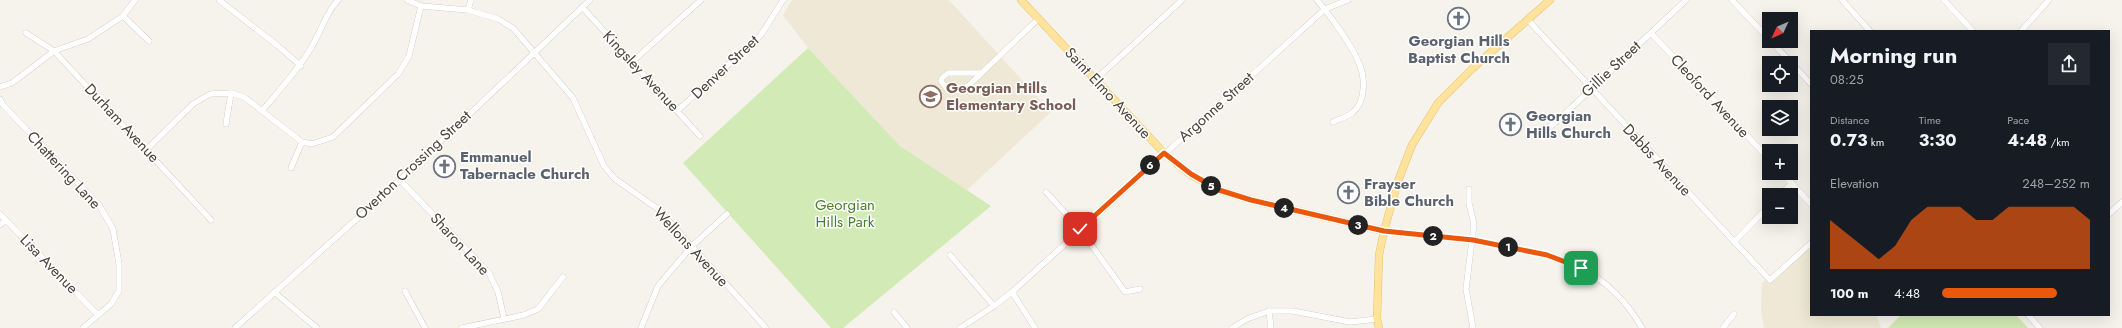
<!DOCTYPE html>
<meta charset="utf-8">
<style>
:root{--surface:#171b24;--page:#242831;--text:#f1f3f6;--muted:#9ea1a6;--accent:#ea580c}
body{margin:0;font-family:Jost,sans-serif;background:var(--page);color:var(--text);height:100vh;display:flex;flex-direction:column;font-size:15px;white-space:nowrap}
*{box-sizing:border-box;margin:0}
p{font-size:13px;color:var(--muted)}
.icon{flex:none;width:22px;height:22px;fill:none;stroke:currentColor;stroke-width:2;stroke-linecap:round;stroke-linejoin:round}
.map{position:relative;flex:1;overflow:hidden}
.details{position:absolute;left:1810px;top:30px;width:300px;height:286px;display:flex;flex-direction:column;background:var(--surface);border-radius:0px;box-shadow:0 4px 16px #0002}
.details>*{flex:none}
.needle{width:26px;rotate:226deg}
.controls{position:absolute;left:1762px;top:12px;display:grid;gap:8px}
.controls a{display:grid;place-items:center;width:36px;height:36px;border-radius:0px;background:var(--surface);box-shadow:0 4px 16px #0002;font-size:20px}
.pin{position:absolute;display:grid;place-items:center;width:34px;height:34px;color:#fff;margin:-17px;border-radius:8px;box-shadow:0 2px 6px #0006}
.km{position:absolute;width:20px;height:20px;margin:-10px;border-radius:50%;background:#222;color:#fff;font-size:11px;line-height:20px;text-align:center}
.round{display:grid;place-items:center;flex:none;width:42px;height:42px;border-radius:0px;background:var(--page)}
.overview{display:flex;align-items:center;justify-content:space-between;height:68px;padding:0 20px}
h1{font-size:22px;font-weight:700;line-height:30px}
.figures{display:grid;grid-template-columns:repeat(3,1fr);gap:6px;height:68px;padding:4px 20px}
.figures div{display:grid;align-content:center}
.figures b{font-size:17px;font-weight:700}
.figures small{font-size:11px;font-weight:400}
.figures p{font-size:11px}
.chart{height:112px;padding:8px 20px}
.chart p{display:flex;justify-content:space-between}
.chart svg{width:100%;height:72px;margin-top:4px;fill:var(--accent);opacity:.7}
ul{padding:0 20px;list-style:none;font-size:13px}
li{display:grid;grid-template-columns:64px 48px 1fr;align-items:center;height:30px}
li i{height:10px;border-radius:5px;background:var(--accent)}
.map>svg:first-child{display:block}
.education{fill:#efe8d6}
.green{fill:#d2eab5}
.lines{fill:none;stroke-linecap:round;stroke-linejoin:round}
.minor-casing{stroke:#c2bbae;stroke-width:6}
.major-casing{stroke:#e6c16a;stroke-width:8}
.minor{stroke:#fff;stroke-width:5.5}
.major{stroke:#ffe39c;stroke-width:7}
.route-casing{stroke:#fff;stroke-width:8}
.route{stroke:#ea580c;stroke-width:5}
.labels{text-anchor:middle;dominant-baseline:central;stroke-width:3;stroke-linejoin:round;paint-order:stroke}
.worship-label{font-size:15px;font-weight:bold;fill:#5b616d;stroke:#fff;text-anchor:start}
.street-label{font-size:15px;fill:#4b4439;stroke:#fff}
.education-label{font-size:15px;font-weight:bold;fill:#785e54;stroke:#fff;text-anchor:start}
.park-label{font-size:15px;fill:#4a7f2a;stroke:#fff}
</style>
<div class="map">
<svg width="2122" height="328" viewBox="0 0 2122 328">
<rect width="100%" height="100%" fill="#f6f3ec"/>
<g class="education">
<polygon points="792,0 949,0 1051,112 967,190 900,146 808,48 783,15"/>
<polygon points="1811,241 1811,315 1876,315 1881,328 1764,328 1761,310 1762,283"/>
</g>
<g class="green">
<polygon points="808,48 900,146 991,206 843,328 831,328 683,163"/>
<polygon points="1901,315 2016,315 2028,328 1888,328"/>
</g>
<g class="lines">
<defs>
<g id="minor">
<polyline points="219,0 278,46 301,66"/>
<polyline points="407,0 421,6 468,10 498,19 513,28 573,98 604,166 615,179 658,209 766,328"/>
<path d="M 1317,0 C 1328,13 1352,45 1358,61 C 1365,75 1367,102 1352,113 C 1347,117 1339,119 1333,122"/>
<polyline points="1732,0 1769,39"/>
<polyline points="1842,0 1870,31"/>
<polyline points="1944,0 1973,31"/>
<polyline points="582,7 700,136"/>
<polyline points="468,10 471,0"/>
<polyline points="123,16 149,41"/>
<polyline points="1528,20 1770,280 1811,243"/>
<polyline points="2021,31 2049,0"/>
<polyline points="26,33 54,51 211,220"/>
<polyline points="1651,33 1769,159"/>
<polyline points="1771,41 1811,84"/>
<polyline points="633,61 701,0"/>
<polyline points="981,73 948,73 942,78 941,81 949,91 961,90 968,86 1038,19"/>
<polyline points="1096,79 1182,0"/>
<polyline points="0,87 12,83 54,51 88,39 123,16 135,0"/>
<polyline points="0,99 3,105 99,205 113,229 119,264 119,291 111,304 83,328"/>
<polyline points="678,110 761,35 783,0"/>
<path d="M 262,111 C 279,91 297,71 311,48 C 321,32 325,14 338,0"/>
<polyline points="226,124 231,93"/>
<polyline points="1536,137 1556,122 1686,0"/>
<polyline points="147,149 193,104 210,94 231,93 244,97 302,142 312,144 333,137 398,74 409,56 421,6"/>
<polyline points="291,168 302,142"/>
<polyline points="1782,173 1811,204"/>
<polyline points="400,180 489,273 498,292 504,318"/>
<polyline points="1469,189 1469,203 1474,224 1466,289 1473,328"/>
<polyline points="1046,192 1080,229 1125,292 1140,289"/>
<polyline points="1780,195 1792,183"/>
<polyline points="0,214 98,315"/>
<polyline points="2109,214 2122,202"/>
<polyline points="0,225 6,220"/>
<path d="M 1384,231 C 1429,235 1472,240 1516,249 C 1538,253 1560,258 1580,268 C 1606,280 1628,303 1642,328"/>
<polyline points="1734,242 1769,206"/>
<polyline points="950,255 994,306"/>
<polyline points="405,291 425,328"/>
<polyline points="274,292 317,328"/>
<polyline points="1012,292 1035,328"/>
<polyline points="1269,311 1271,328"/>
<polyline points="894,312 907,328"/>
<polyline points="2028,315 2040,328"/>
<polyline points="235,328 400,180 590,0"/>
<polyline points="462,328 524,315 538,309 563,277"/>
<polyline points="641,328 658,286 691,247 727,214"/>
<polyline points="960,328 994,306 1012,292 1325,9 1348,0"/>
<polyline points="1232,328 1247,319 1269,311 1293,311 1350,322 1377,319"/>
<polyline points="1723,328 1734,314"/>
</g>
<g id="major">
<polyline points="1021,0 1164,153 1191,175 1219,190 1251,200 1384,231"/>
<polyline points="1379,328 1377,319 1379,255 1384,231 1398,181 1412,145 1438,103 1473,68 1550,0"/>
</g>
</defs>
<use href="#minor" class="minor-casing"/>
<use href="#major" class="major-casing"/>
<use href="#minor" class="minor"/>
<use href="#major" class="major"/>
</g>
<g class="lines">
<defs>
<polyline id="route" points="1080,229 1164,153 1191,174 1219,190 1251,200 1384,231 1473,240 1547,255 1581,268"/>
</defs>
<use href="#route" class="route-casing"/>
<use href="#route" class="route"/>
</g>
<defs>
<symbol id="church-ring" viewBox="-11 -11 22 22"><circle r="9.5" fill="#fff" stroke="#6b7280" stroke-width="1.5"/><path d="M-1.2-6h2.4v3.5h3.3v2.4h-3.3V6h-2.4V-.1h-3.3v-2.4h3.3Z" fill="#6b7280"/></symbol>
<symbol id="school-ring" viewBox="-11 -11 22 22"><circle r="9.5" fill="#fff" stroke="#8d6e63" stroke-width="1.5"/><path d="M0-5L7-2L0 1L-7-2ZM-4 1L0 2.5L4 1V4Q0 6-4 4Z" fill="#8d6e63"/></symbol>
</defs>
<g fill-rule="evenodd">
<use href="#church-ring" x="1446" y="6" width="25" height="25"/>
<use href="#school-ring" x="918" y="84" width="25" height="25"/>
<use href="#church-ring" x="1498" y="112" width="25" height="25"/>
<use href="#church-ring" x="432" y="154" width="25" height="25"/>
<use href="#church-ring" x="1336" y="180" width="25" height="25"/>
</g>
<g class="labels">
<g class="worship-label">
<text x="1459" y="41" text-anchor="middle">Georgian Hills<tspan x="1459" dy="17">Baptist Church</tspan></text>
<text x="1526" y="116">Georgian<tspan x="1526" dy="17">Hills Church</tspan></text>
<text x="460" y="157">Emmanuel<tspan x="460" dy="17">Tabernacle Church</tspan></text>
<text x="1364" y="184">Frayser<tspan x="1364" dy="17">Bible Church</tspan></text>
</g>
<g class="street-label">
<text transform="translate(725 67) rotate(-43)">Denver Street</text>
<text transform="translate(1611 69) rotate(-43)">Gillie Street</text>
<text transform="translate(641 71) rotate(47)">Kingsley Avenue</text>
<text transform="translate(1108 93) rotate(47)">Saint Elmo Avenue</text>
<text transform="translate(1710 96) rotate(47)">Cleoford Avenue</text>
<text transform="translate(1216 107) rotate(-42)">Argonne Street</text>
<text transform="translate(122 123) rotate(47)">Durham Avenue</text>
<text transform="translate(1657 160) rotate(47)">Dabbs Avenue</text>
<text transform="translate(413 165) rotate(-43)">Overton Crossing Street</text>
<text transform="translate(64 170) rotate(47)">Chattering Lane</text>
<text transform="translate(460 244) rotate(47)">Sharon Lane</text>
<text transform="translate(691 247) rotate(47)">Wellons Avenue</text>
<text transform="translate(49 264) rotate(46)">Lisa Avenue</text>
</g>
<g class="education-label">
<text x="946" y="88">Georgian Hills<tspan x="946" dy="17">Elementary School</tspan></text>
</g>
<g class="park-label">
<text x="845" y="205">Georgian<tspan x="845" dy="17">Hills Park</tspan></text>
</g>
</g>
</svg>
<div class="controls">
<a><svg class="needle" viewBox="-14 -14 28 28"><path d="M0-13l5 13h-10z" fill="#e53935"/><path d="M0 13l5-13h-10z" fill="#9ea1a6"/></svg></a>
<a><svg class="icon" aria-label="locate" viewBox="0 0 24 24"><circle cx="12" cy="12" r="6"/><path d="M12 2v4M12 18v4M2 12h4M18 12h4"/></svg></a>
<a><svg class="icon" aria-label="layers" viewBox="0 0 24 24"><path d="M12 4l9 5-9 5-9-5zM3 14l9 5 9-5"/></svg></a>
<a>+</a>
<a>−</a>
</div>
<div class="pin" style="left:1581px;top:268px;background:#1e9e55"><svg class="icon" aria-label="arrive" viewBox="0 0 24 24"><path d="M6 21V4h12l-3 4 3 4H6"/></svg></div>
<div class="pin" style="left:1080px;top:229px;background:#d93025"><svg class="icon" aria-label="check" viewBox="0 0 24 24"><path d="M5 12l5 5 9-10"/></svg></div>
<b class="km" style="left:1508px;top:247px">1</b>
<b class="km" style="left:1433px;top:236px">2</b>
<b class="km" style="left:1358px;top:225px">3</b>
<b class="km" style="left:1284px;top:208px">4</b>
<b class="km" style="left:1211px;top:186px">5</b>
<b class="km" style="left:1150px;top:165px">6</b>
<section class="details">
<div class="overview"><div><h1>Morning run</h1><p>08:25</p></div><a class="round"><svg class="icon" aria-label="share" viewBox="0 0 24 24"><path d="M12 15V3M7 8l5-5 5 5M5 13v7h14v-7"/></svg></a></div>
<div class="figures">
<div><p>Distance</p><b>0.73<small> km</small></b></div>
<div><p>Time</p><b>3:30</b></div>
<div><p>Pace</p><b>4:48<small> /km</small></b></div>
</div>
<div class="chart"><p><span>Elevation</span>248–252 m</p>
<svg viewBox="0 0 160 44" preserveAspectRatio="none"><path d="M0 44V14L10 22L20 30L30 38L40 30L50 14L60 6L70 6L80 6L90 14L100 14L110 6L120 6L130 6L140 6L150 6L160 14V44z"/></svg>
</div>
<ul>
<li><b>100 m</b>4:48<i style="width:78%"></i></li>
</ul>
</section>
</div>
